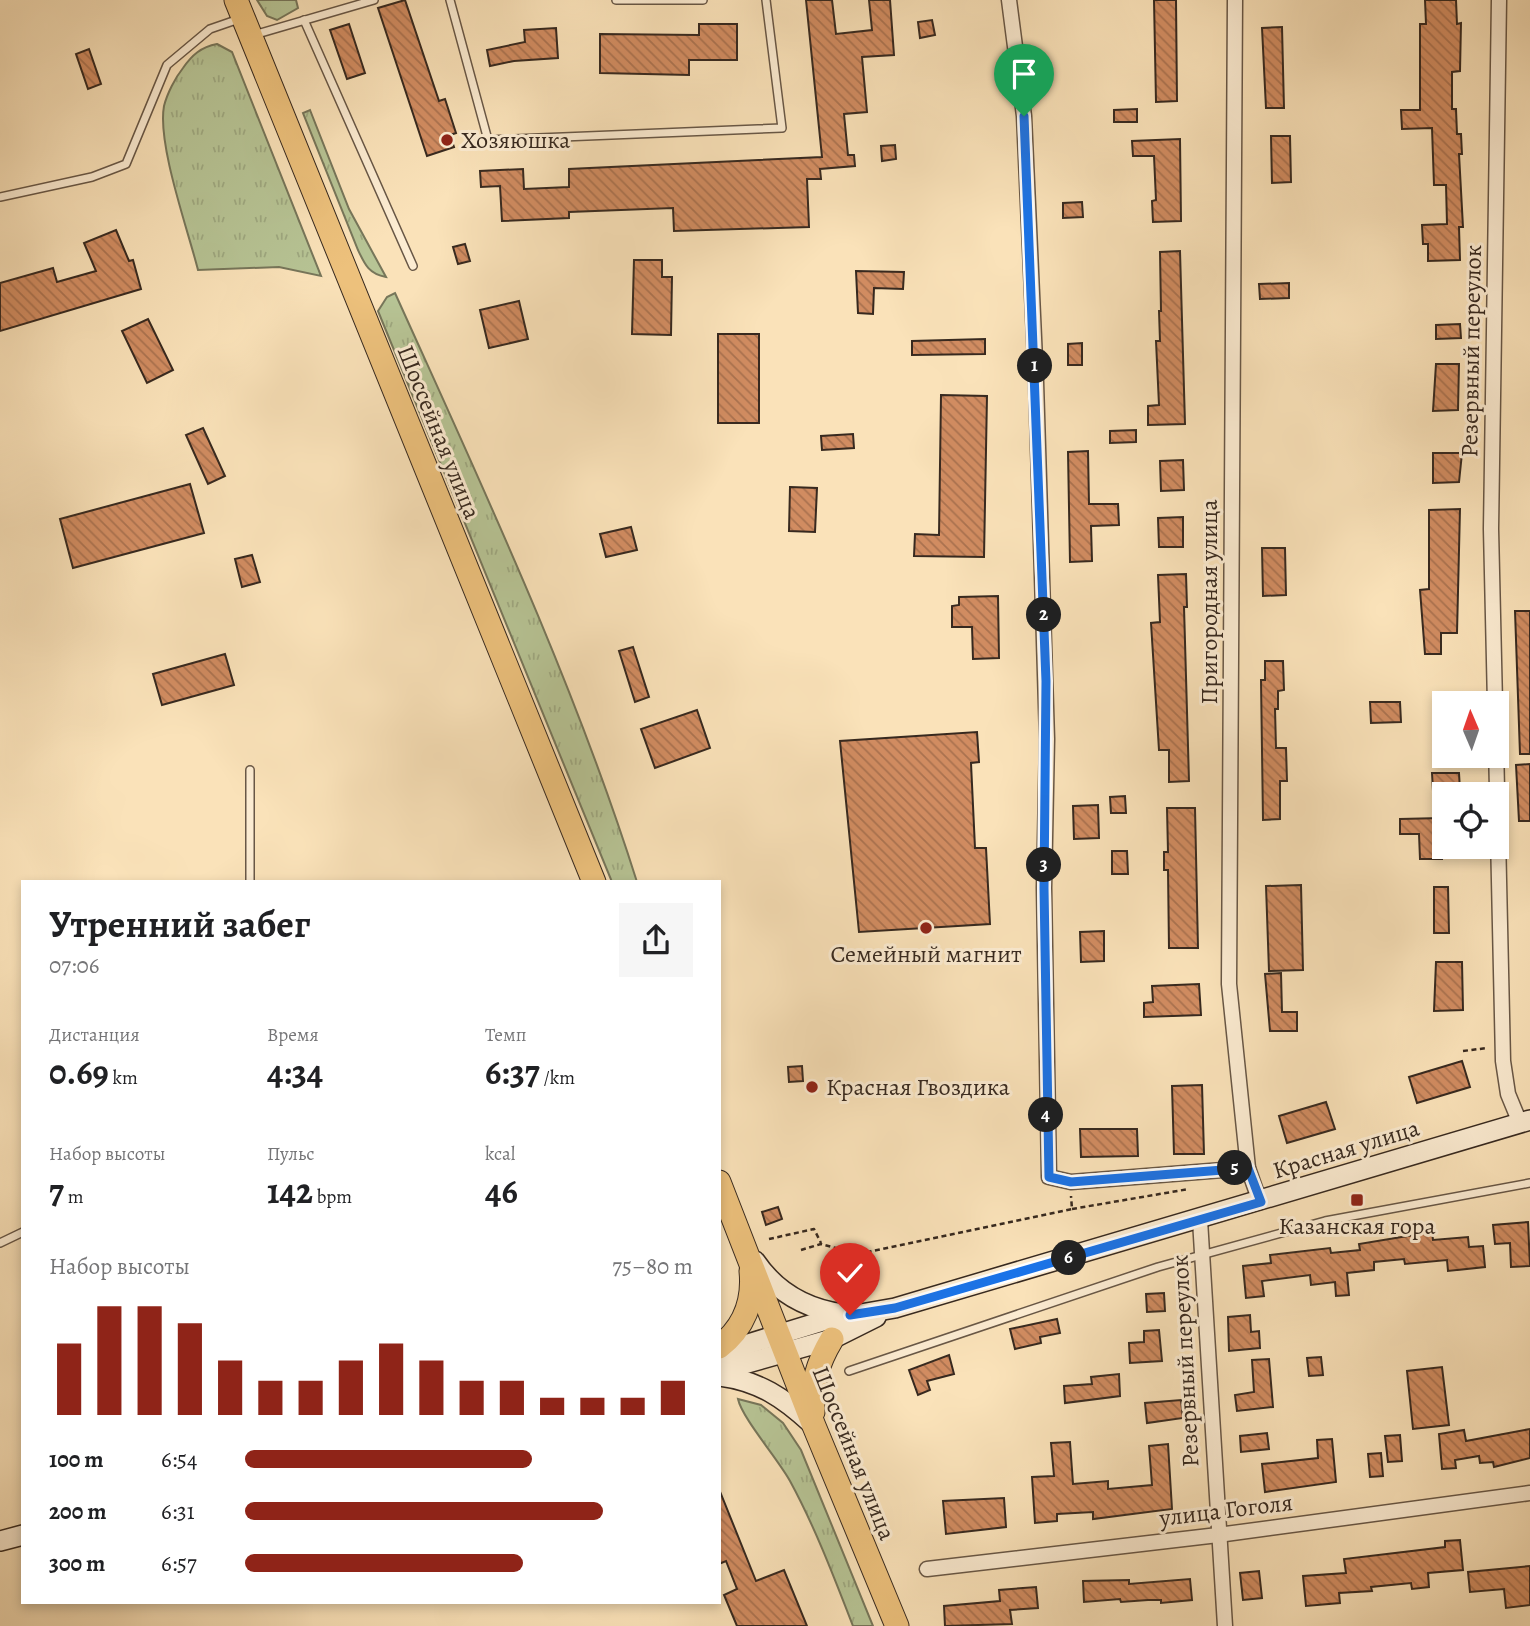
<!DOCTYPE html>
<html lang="ru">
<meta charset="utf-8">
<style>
:root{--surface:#fff;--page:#f6f6f6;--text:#202124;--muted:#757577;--accent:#8f2418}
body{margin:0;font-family:Alegreya,serif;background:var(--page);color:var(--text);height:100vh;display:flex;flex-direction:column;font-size:26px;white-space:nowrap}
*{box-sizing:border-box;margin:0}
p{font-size:23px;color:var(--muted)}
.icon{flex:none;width:38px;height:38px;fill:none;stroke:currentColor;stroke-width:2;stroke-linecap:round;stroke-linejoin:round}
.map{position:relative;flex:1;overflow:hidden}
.details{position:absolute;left:21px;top:880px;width:700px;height:724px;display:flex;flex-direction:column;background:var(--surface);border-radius:0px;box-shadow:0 4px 10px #0003}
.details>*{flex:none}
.needle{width:46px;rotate:358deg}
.controls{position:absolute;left:1432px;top:691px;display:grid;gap:14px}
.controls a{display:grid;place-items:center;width:77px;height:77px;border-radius:0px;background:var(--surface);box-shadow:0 4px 10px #0003;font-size:35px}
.pin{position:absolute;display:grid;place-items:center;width:60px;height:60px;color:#fff;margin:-72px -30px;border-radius:50% 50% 50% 0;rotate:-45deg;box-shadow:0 0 7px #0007}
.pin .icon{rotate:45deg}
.km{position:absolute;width:35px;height:35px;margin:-18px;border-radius:50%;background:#222;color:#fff;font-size:19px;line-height:35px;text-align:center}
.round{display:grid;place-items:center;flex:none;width:74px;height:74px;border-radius:0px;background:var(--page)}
.overview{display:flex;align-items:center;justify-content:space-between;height:119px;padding:0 28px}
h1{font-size:38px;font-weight:700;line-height:52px}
.metrics{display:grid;grid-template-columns:repeat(3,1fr);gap:10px;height:119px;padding:7px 28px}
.metrics div{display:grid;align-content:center}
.metrics b{font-size:35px;font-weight:700}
.metrics small{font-size:19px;font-weight:400}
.metrics p{font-size:19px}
.chart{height:196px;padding:14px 28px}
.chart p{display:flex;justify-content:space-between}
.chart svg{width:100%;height:126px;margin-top:7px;stroke:var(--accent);stroke-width:6}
ul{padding:0 28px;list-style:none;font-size:23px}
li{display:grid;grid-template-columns:112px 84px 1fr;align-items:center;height:52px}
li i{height:18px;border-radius:9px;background:var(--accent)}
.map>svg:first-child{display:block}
.grass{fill:url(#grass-tufts);stroke:#77765a;stroke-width:2}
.building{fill:url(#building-back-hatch);stroke:#37291f;stroke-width:2}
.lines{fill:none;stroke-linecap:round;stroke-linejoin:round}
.service-casing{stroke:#685746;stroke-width:10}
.minor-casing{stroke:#685746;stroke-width:17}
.secondary-casing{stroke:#37291f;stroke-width:22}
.trunk-casing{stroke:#37291f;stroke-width:25}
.path{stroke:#37291f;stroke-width:2.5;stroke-dasharray:5 3.5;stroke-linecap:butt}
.service{stroke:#fcecd2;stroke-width:7}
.minor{stroke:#fcecd2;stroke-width:14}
.secondary{stroke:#fcecd2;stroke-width:19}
.trunk{stroke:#edc17c;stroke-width:23}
.route-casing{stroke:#fff;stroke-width:14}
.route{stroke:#1a73e8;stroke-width:9}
.poi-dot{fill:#8f2418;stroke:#fcecd2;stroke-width:2.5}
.labels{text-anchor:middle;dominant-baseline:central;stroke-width:6;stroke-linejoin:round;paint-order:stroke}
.poi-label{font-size:24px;fill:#37291f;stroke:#fcecd2;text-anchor:start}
.street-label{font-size:24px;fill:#37291f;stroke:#fcecd2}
</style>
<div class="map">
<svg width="1530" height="1626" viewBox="0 0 1530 1626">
<defs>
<pattern id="grass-tufts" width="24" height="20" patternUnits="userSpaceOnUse" patternTransform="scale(1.75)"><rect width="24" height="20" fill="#b7c495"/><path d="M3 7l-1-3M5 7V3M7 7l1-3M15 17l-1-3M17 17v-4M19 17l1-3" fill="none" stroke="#9ea880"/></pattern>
<pattern id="building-back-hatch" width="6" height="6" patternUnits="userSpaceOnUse" patternTransform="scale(1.75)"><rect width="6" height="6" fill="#d18c61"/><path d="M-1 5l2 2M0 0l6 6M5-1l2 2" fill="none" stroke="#aa724f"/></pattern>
</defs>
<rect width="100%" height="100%" fill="#fae2b9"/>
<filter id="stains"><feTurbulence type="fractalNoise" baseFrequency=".00286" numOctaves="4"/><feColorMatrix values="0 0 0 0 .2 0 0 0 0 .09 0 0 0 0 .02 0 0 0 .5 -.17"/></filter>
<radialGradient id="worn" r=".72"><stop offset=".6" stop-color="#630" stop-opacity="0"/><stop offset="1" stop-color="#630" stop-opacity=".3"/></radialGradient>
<g class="grass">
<polygon points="257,0 296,0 298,8 277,20 267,16"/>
<path d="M 217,44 L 232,52 L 321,276 L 279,267 L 198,270 C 188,230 157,144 164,106 C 167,94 175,78 183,68 C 192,55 201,47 217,44 Z"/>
<path d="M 310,110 L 349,209 L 386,277 C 369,274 365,265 358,250 L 303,113 Z"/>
<path d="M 395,293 C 482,486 573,679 637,882 L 612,882 L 378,311 L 387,297 Z"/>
<path d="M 738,1399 L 761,1405 L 783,1423 L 801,1450 L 873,1626 L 853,1626 C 834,1577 815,1527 790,1481 C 778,1459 742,1418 738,1399 Z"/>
</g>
<g class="building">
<polygon points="405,0 439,101 445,99 456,133 450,135 454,147 427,156 378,8"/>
<polygon points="806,0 832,0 836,34 872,30 869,0 890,0 894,55 862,57 867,112 844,114 848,155 854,155 855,166 820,169 821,179 807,179 809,227 674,231 673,208 569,212 569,218 502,221 500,186 481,187 480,171 523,169 524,189 569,187 569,169 822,157"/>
<polygon points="1154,0 1176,0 1177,101 1156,102"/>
<polygon points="1425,0 1456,0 1457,24 1461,23 1460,71 1452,72 1452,109 1456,109 1457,134 1461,134 1462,154 1459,154 1463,227 1459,227 1460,260 1428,261 1428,244 1423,244 1422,225 1447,224 1446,185 1434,185 1432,128 1402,129 1401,110 1420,110 1420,24 1426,24"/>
<polygon points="932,20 935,35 920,38 918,22"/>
<polygon points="349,24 365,73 347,79 330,30"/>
<polygon points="699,24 737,24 737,60 689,60 689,75 600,73 600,34 699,35"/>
<polygon points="1282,27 1284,108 1266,108 1262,28"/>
<polygon points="556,28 558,58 514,61 490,66 487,50 525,42 524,30"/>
<polygon points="89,49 101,84 88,89 76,54"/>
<polygon points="1137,109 1137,122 1114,122 1114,110"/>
<polygon points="1271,136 1290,136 1291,182 1272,183"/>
<polygon points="1180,139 1181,221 1153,222 1152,201 1156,200 1154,156 1133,156 1132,141"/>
<polygon points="895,145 896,159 882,161 881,146"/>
<polygon points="1082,202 1083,217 1063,218 1063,203"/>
<polygon points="116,230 129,261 133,260 141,289 0,331 0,283 53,268 57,282 96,271 84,243"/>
<polygon points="465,244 470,261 458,264 453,247"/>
<polygon points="1180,251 1185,424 1148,425 1148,406 1159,405 1156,341 1160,341 1159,311 1161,311 1160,252"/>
<polygon points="634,260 662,260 662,277 672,277 671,335 632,334"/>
<polygon points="856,271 904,272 903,289 874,288 873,314 858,313"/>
<polygon points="1289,283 1289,298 1260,299 1259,284"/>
<polygon points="519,301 528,339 489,348 480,310"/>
<polygon points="148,319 173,370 147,383 122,331"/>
<polygon points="1460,324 1461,338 1436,339 1436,325"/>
<rect x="718" y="334" width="41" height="89"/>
<polygon points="985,339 985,354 912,355 912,341"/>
<polygon points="1082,343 1082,365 1068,365 1068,344"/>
<polygon points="1436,364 1459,364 1458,410 1433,411"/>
<polygon points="941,395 987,396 984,557 914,556 915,534 939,535"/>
<polygon points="203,428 225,476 208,484 186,435"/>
<polygon points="1136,430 1136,442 1110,443 1110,431"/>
<polygon points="853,434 854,448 822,450 821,436"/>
<polygon points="1088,451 1089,504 1118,504 1119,525 1091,526 1092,561 1070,562 1068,452"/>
<polygon points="1433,453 1462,453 1459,482 1433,483"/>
<polygon points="1183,460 1184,490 1161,491 1160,461"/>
<polygon points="190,484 204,533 73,568 60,519"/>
<polygon points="790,487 817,488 815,532 789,531"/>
<polygon points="1460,509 1457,633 1441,633 1441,654 1425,654 1420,590 1429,589 1429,510"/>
<polygon points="1183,517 1183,547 1159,547 1158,518"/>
<polygon points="631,527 637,550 606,557 600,534"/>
<polygon points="1262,548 1285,548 1286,595 1263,596"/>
<polygon points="252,555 260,582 242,587 235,559"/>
<polygon points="1186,574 1187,607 1184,607 1189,781 1169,782 1169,750 1159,750 1151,623 1160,622 1158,575"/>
<polygon points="998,596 999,658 973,659 972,627 952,627 952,606 959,605 959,597"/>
<polygon points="1515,611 1530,611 1530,754 1520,754"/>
<polygon points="633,647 649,697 635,702 619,651"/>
<polygon points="225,654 234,685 162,705 153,674"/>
<polygon points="1265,661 1283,661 1284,690 1278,691 1278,709 1275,709 1276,748 1286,748 1287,781 1280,781 1280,819 1263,820 1261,680 1265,680"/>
<polygon points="1370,702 1400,702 1401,722 1371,723"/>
<polygon points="697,710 710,748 655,768 641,729"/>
<polygon points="977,732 979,762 971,763 975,848 986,848 990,924 859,932 840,741"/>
<polygon points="1530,764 1530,821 1519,821 1516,765"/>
<polygon points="1432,773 1459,773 1460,790 1433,791"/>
<polygon points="1125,796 1126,813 1111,813 1110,797"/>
<polygon points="1098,805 1099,838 1074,839 1073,806"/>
<polygon points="1167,808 1195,808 1198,948 1169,948 1168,870 1164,870 1164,852 1168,852"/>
<polygon points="1441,818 1442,859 1420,859 1419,834 1400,834 1400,819"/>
<polygon points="1112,851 1127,851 1128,874 1112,874"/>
<polygon points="1301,885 1303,970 1269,971 1266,886"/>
<polygon points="1434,887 1448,887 1449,933 1434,933"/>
<polygon points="1104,931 1104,961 1081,962 1080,932"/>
<polygon points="1436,962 1462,962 1463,1010 1434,1011"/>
<polygon points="1281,973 1282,1012 1297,1012 1297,1031 1270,1031 1265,974"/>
<polygon points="1199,984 1201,1015 1144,1017 1144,1003 1153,1002 1152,986"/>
<polygon points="1462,1061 1470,1087 1417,1103 1409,1077"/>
<polygon points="802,1066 803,1081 789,1082 788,1067"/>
<polygon points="1202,1085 1204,1154 1174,1154 1172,1086"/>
<polygon points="1326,1102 1335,1129 1287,1143 1279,1116"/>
<polygon points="1080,1129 1137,1129 1138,1156 1081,1157"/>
<polygon points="778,1207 782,1219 766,1225 762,1212"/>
<polygon points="1528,1222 1530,1266 1511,1267 1510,1243 1495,1244 1493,1225"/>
<polygon points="1432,1232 1433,1240 1468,1237 1469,1247 1483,1246 1485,1267 1448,1271 1447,1260 1405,1264 1404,1259 1374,1262 1374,1270 1347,1273 1349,1295 1336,1296 1335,1282 1311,1285 1310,1275 1262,1281 1264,1296 1246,1298 1243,1266 1271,1263 1270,1255 1330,1248 1331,1253 1360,1250 1359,1244"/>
<polygon points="1164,1293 1165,1311 1147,1312 1146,1294"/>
<polygon points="1250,1315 1251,1332 1259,1331 1260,1348 1229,1351 1228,1317"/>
<polygon points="1057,1319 1060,1333 1040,1337 1041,1343 1015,1349 1010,1329"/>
<polygon points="1159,1330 1162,1361 1130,1363 1129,1343 1144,1342 1144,1331"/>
<polygon points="949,1355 954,1374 927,1381 930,1390 918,1395 909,1370"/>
<polygon points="1321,1357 1323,1375 1309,1376 1307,1358"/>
<polygon points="1269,1359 1273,1407 1237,1411 1235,1395 1254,1392 1252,1360"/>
<polygon points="1442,1367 1449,1425 1413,1429 1407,1371"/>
<polygon points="1119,1374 1120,1396 1065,1403 1064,1386 1092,1384 1091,1377"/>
<polygon points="1181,1400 1183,1418 1147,1423 1145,1403"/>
<polygon points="1530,1429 1530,1458 1494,1467 1493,1462 1480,1463 1479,1456 1455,1460 1456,1468 1442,1469 1439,1434 1464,1430 1466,1441"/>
<polygon points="1267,1433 1269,1449 1241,1452 1240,1436"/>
<polygon points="1400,1435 1402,1461 1388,1462 1385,1436"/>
<polygon points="1332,1439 1336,1482 1265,1492 1262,1464 1318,1458 1317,1440"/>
<polygon points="1070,1442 1073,1484 1108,1481 1108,1489 1152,1485 1149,1446 1168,1444 1172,1509 1093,1519 1093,1512 1057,1514 1057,1521 1035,1523 1032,1477 1054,1476 1051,1443"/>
<polygon points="1381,1453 1383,1476 1370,1477 1368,1454"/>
<polygon points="719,1489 756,1581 784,1570 807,1626 737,1626 724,1595 737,1589 726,1561 719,1564"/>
<polygon points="1004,1498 1006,1527 946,1534 943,1501"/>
<polygon points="1460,1540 1463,1570 1428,1573 1429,1587 1412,1589 1411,1583 1371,1587 1372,1591 1339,1593 1340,1603 1306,1606 1303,1576 1346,1573 1344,1559 1445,1547 1445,1541"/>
<polygon points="1530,1566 1530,1605 1506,1608 1504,1589 1470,1592 1468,1572"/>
<polygon points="1259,1571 1262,1598 1243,1600 1240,1573"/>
<polygon points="1190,1579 1192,1600 1161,1603 1161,1600 1148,1600 1121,1602 1120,1599 1084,1602 1083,1581 1129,1580 1129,1584"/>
<polygon points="1036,1587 1038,1608 1010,1610 1012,1624 945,1626 944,1606 1000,1601 999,1590"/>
</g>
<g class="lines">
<defs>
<g id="service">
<polyline points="450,0 488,140 782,128 766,0"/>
<polyline points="616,0 703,0"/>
<polyline points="304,20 413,266"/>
<polyline points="254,35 374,0"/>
<polyline points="0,197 92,177 126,164 167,65 210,29 239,19"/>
<polyline points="250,770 250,882"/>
<polyline points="0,1243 23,1232"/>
<polyline points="849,1371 1158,1267 1325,1221 1530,1183"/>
</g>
<g id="minor">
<polyline points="1009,0 1024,116 1036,382 1047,739 1044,888 1049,1177 1071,1182 1248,1168"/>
<polyline points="1235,0 1229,984 1248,1168 1260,1202"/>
<polyline points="1495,704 1491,529 1499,0"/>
<polyline points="1496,745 1503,1061 1508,1094 1520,1123"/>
<polyline points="1200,1220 1225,1626"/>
<polyline points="927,1569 1218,1535 1530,1493"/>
</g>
<g id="secondary">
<path d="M 755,1261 C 776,1292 806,1309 843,1314"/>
<polyline points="719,1353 826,1320 895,1308 1530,1120"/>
<polyline points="719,1371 832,1339 876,1317"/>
<path d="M 720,1376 C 759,1381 784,1398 812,1424"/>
<polyline points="0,1541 23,1535"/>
</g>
<g id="trunk">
<polyline points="236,0 594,882"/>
<polyline points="719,1182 814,1426 897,1626"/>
<path d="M 719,1347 C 744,1328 754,1301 751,1271"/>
<path d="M 813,1412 C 812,1383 817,1364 832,1339"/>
</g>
</defs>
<use href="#service" class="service-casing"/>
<use href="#minor" class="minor-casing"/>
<use href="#secondary" class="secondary-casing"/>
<use href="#trunk" class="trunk-casing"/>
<g class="path">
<polyline points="1463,1051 1487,1048"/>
<polyline points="1072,1209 1189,1189"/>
<polyline points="769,1239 814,1229 821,1243"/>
<polyline points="801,1250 821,1244 858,1254 1072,1209 1071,1196"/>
</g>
<use href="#service" class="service"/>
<use href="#minor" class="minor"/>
<use href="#secondary" class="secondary"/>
<use href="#trunk" class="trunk"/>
</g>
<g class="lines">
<defs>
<polyline id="route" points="850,1315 895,1308 1261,1202 1248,1168 1071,1182 1049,1177 1044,888 1046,681 1024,116"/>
</defs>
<use href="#route" class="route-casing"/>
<use href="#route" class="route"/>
</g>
<g class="poi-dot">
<circle cx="447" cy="140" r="7"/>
<circle cx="926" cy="928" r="7"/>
<circle cx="812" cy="1087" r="7"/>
<rect x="1350" y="1193" width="14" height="14" rx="3.5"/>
</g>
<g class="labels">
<g class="poi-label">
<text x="461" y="140">Хозяюшка</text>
<text x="926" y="954" text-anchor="middle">Семейный магнит</text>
<text x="826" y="1087">Красная Гвоздика</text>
<text x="1357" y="1226" text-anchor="middle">Казанская гора</text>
</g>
<g class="street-label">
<text transform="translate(1471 351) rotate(-89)">Резервный переулок</text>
<text transform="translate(439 432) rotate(68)">Шоссейная улица</text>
<text transform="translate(1209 602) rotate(-90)">Пригородная улица</text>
<text transform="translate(1346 1149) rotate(-17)">Красная улица</text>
<text transform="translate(1185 1361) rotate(-93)">Резервный переулок</text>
<text transform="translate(854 1453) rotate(68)">Шоссейная улица</text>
<text transform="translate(1226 1510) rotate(-7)">улица Гоголя</text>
</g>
</g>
<rect width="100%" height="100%" filter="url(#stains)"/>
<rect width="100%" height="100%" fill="url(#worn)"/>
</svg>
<div class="controls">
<a><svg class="needle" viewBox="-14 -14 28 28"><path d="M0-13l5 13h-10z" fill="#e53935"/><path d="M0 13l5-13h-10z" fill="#757577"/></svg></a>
<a><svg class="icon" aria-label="locate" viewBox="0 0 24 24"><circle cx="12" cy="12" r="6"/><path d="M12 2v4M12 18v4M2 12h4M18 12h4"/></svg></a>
</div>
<div class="pin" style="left:1024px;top:116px;background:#1e9e55"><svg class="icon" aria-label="arrive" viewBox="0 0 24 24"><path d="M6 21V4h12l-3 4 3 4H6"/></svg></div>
<div class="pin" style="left:850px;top:1315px;background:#d93025"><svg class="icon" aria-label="check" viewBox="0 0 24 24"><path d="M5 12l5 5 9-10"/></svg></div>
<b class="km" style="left:1035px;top:366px">1</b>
<b class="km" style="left:1044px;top:615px">2</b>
<b class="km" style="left:1044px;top:865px">3</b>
<b class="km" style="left:1046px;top:1115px">4</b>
<b class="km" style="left:1235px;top:1168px">5</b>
<b class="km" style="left:1069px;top:1258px">6</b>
<section class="details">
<div class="overview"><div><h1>Утренний забег</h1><p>07:06</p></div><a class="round"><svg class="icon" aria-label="share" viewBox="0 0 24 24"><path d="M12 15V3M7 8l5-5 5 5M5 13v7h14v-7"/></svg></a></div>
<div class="metrics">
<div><p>Дистанция</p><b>0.69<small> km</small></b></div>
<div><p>Время</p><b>4:34</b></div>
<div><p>Темп</p><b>6:37<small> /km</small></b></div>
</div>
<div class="metrics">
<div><p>Набор высоты</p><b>7<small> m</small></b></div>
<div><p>Пульс</p><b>142<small> bpm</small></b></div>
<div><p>kcal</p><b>46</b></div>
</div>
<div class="chart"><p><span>Набор высоты</span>75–80 m</p>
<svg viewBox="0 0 160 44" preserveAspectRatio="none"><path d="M5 44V19M15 44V6M25 44V6M35 44V12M45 44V25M55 44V32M65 44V32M75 44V25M85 44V19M95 44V25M105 44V32M115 44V32M125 44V38M135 44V38M145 44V38M155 44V32"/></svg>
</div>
<ul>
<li><b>100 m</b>6:54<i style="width:64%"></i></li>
<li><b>200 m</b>6:31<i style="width:80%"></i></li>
<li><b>300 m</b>6:57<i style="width:62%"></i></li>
</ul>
</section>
</div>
